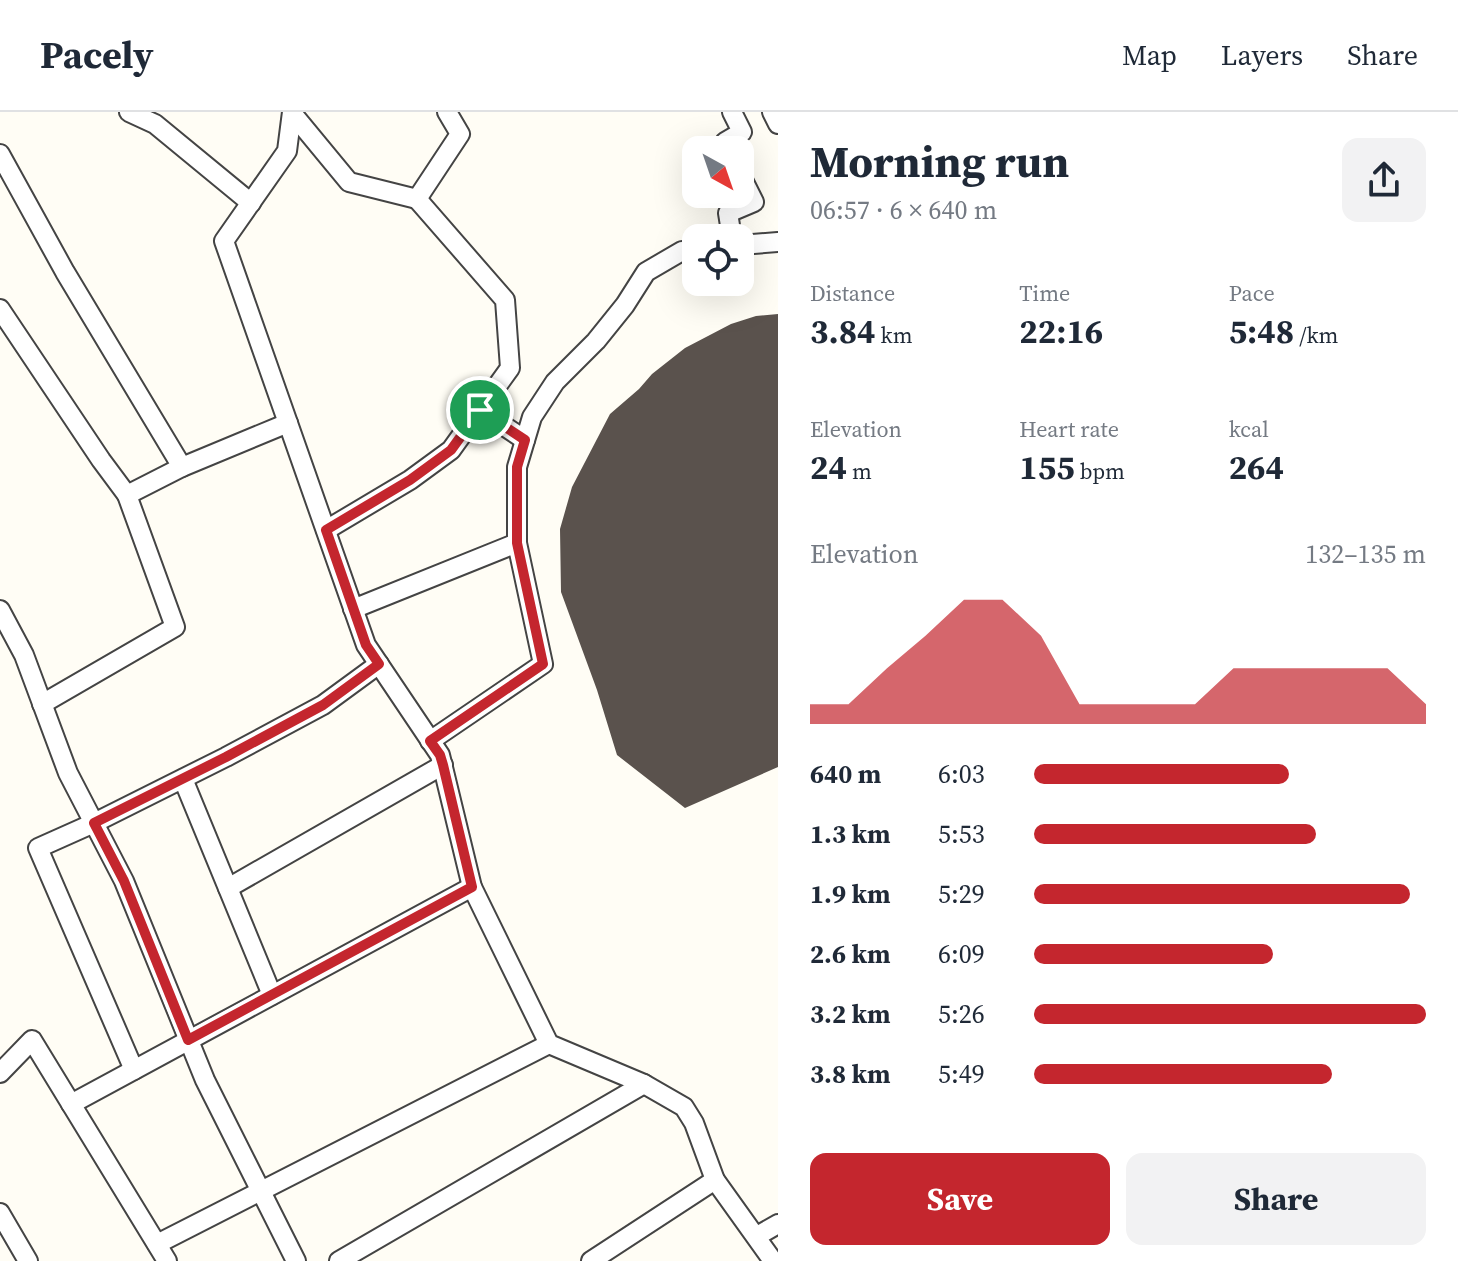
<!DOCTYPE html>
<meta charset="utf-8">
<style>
:root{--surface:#fff;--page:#f2f2f3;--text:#1f2937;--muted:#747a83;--line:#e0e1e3;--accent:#c4262e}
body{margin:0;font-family:"Source Serif 4",serif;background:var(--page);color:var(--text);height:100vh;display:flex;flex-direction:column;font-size:30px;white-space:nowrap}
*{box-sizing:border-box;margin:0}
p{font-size:26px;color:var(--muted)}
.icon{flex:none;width:44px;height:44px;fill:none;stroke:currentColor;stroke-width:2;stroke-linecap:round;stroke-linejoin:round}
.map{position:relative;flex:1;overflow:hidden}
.side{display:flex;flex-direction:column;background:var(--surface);width:680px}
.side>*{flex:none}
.needle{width:52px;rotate:140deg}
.fabs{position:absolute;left:682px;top:24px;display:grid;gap:16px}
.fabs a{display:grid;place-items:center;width:72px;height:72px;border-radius:16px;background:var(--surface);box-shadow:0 8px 32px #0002;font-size:40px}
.pin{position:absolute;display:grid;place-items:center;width:68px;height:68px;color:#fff;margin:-34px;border:4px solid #fff;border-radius:50%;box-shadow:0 2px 8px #0007}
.round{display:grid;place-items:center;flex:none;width:84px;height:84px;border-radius:16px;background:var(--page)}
.head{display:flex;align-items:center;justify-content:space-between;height:136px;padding:0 32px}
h1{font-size:44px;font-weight:700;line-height:60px}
.figures{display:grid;grid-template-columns:repeat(3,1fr);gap:12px;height:136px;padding:8px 32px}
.figures div{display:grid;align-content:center}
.figures b{font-size:34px;font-weight:700}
.figures small{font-size:22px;font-weight:400}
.figures p{font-size:22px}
.chart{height:224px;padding:16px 32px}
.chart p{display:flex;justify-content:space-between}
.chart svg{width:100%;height:144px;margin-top:8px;fill:var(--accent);opacity:.7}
.primary-button{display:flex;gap:16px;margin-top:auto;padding:16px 32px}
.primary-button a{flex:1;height:92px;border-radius:16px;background:var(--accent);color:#fff;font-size:32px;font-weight:700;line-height:92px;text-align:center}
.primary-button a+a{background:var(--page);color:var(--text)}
ul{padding:0 32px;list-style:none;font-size:26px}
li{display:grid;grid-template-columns:128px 96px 1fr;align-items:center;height:60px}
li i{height:20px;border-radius:10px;background:var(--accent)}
header{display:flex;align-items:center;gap:48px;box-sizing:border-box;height:112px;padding:0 40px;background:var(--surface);border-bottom:2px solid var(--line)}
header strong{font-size:38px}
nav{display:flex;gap:44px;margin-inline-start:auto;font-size:28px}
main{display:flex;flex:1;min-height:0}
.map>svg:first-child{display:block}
.building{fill:#5a524d}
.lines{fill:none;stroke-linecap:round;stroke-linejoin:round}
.minor-casing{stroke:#444;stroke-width:22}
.minor{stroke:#fff;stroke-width:18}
.route-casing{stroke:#fff;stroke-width:16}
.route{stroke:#c4262e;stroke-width:10}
</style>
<header>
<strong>Pacely</strong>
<nav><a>Map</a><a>Layers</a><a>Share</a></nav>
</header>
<main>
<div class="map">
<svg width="778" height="1149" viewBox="0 0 778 1149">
<rect width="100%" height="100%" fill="#fffdf5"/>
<polygon class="building" points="778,202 778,655 685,696 617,643 597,578 561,480 560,417 572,375 610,302 639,277 652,262 685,236 731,212 756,204"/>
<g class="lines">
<defs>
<g id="minor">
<polyline points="129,0 155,12 251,91"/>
<polyline points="292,0 287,39 224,129 366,533 440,643 472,775 549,932 644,972 339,1149"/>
<polyline points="772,0 778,12"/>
<polyline points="292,1 349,70 417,87 460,22 447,0"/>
<polyline points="729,38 725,30 742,20 732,0"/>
<polyline points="0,42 65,160 182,355 288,311"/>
<polyline points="732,126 728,101 754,90 740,62"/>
<polyline points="740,133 778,130"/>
<polyline points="0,197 101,348 127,383 182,355"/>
<polyline points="480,298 525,328"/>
<polyline points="326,418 410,368 451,338 510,256 505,188 417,87"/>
<polyline points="517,431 517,355 532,305 555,270 596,229 625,193 646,160 682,139 696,143"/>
<polyline points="353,497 517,431 543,552 430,629"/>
<polyline points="0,498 24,543 68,661 124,769 205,968 296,1149"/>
<polyline points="42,592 175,515 127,383"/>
<polyline points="183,667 272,883"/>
<polyline points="228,776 443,653"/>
<polyline points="134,958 38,736 94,711 226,645 323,593 379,552"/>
<polyline points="0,961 32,928 167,1149"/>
<polyline points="644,972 684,995 694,1011 715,1068 773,1149"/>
<polyline points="71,992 472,775"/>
<polyline points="0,1101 28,1149"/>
<polyline points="757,1124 778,1112"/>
<polyline points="157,1132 549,932"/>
<polyline points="591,1149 715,1068"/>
</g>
</defs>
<use href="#minor" class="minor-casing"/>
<use href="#minor" class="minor"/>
</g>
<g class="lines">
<defs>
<polygon id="route" points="480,298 525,328 517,355 517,431 543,552 430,629 440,643 443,653 472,775 188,928 124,769 94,711 226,645 323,593 379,552 366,533 326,418 410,368 451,338"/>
</defs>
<use href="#route" class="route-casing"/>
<use href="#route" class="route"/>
</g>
</svg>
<div class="fabs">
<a><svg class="needle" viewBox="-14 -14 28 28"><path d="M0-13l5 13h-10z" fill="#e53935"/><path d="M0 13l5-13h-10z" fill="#747a83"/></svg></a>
<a><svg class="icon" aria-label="locate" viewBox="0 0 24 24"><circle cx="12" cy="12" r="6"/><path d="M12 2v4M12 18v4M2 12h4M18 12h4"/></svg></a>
</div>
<div class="pin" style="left:480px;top:298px;background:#1e9e55"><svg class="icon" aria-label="arrive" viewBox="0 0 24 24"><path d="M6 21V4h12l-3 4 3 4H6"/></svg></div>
</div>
<section class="side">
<div class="head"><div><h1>Morning run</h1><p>06:57 · 6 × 640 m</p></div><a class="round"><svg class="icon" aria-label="share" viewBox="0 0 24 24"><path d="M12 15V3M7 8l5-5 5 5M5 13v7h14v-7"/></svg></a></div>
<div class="figures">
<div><p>Distance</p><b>3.84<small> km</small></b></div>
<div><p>Time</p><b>22:16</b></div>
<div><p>Pace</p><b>5:48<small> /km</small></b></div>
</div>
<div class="figures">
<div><p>Elevation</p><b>24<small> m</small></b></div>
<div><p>Heart rate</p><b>155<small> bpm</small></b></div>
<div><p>kcal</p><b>264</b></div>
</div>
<div class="chart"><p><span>Elevation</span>132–135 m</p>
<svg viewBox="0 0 160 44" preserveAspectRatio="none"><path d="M0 44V38L10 38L20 27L30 17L40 6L50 6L60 17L70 38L80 38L90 38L100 38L110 27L120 27L130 27L140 27L150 27L160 38V44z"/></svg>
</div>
<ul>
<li><b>640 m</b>6:03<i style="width:65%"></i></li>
<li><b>1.3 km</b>5:53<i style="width:72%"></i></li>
<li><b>1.9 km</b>5:29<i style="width:96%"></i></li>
<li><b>2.6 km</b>6:09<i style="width:61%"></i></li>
<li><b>3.2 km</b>5:26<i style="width:100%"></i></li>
<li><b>3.8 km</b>5:49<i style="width:76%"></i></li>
</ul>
<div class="primary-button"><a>Save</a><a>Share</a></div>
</section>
</main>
